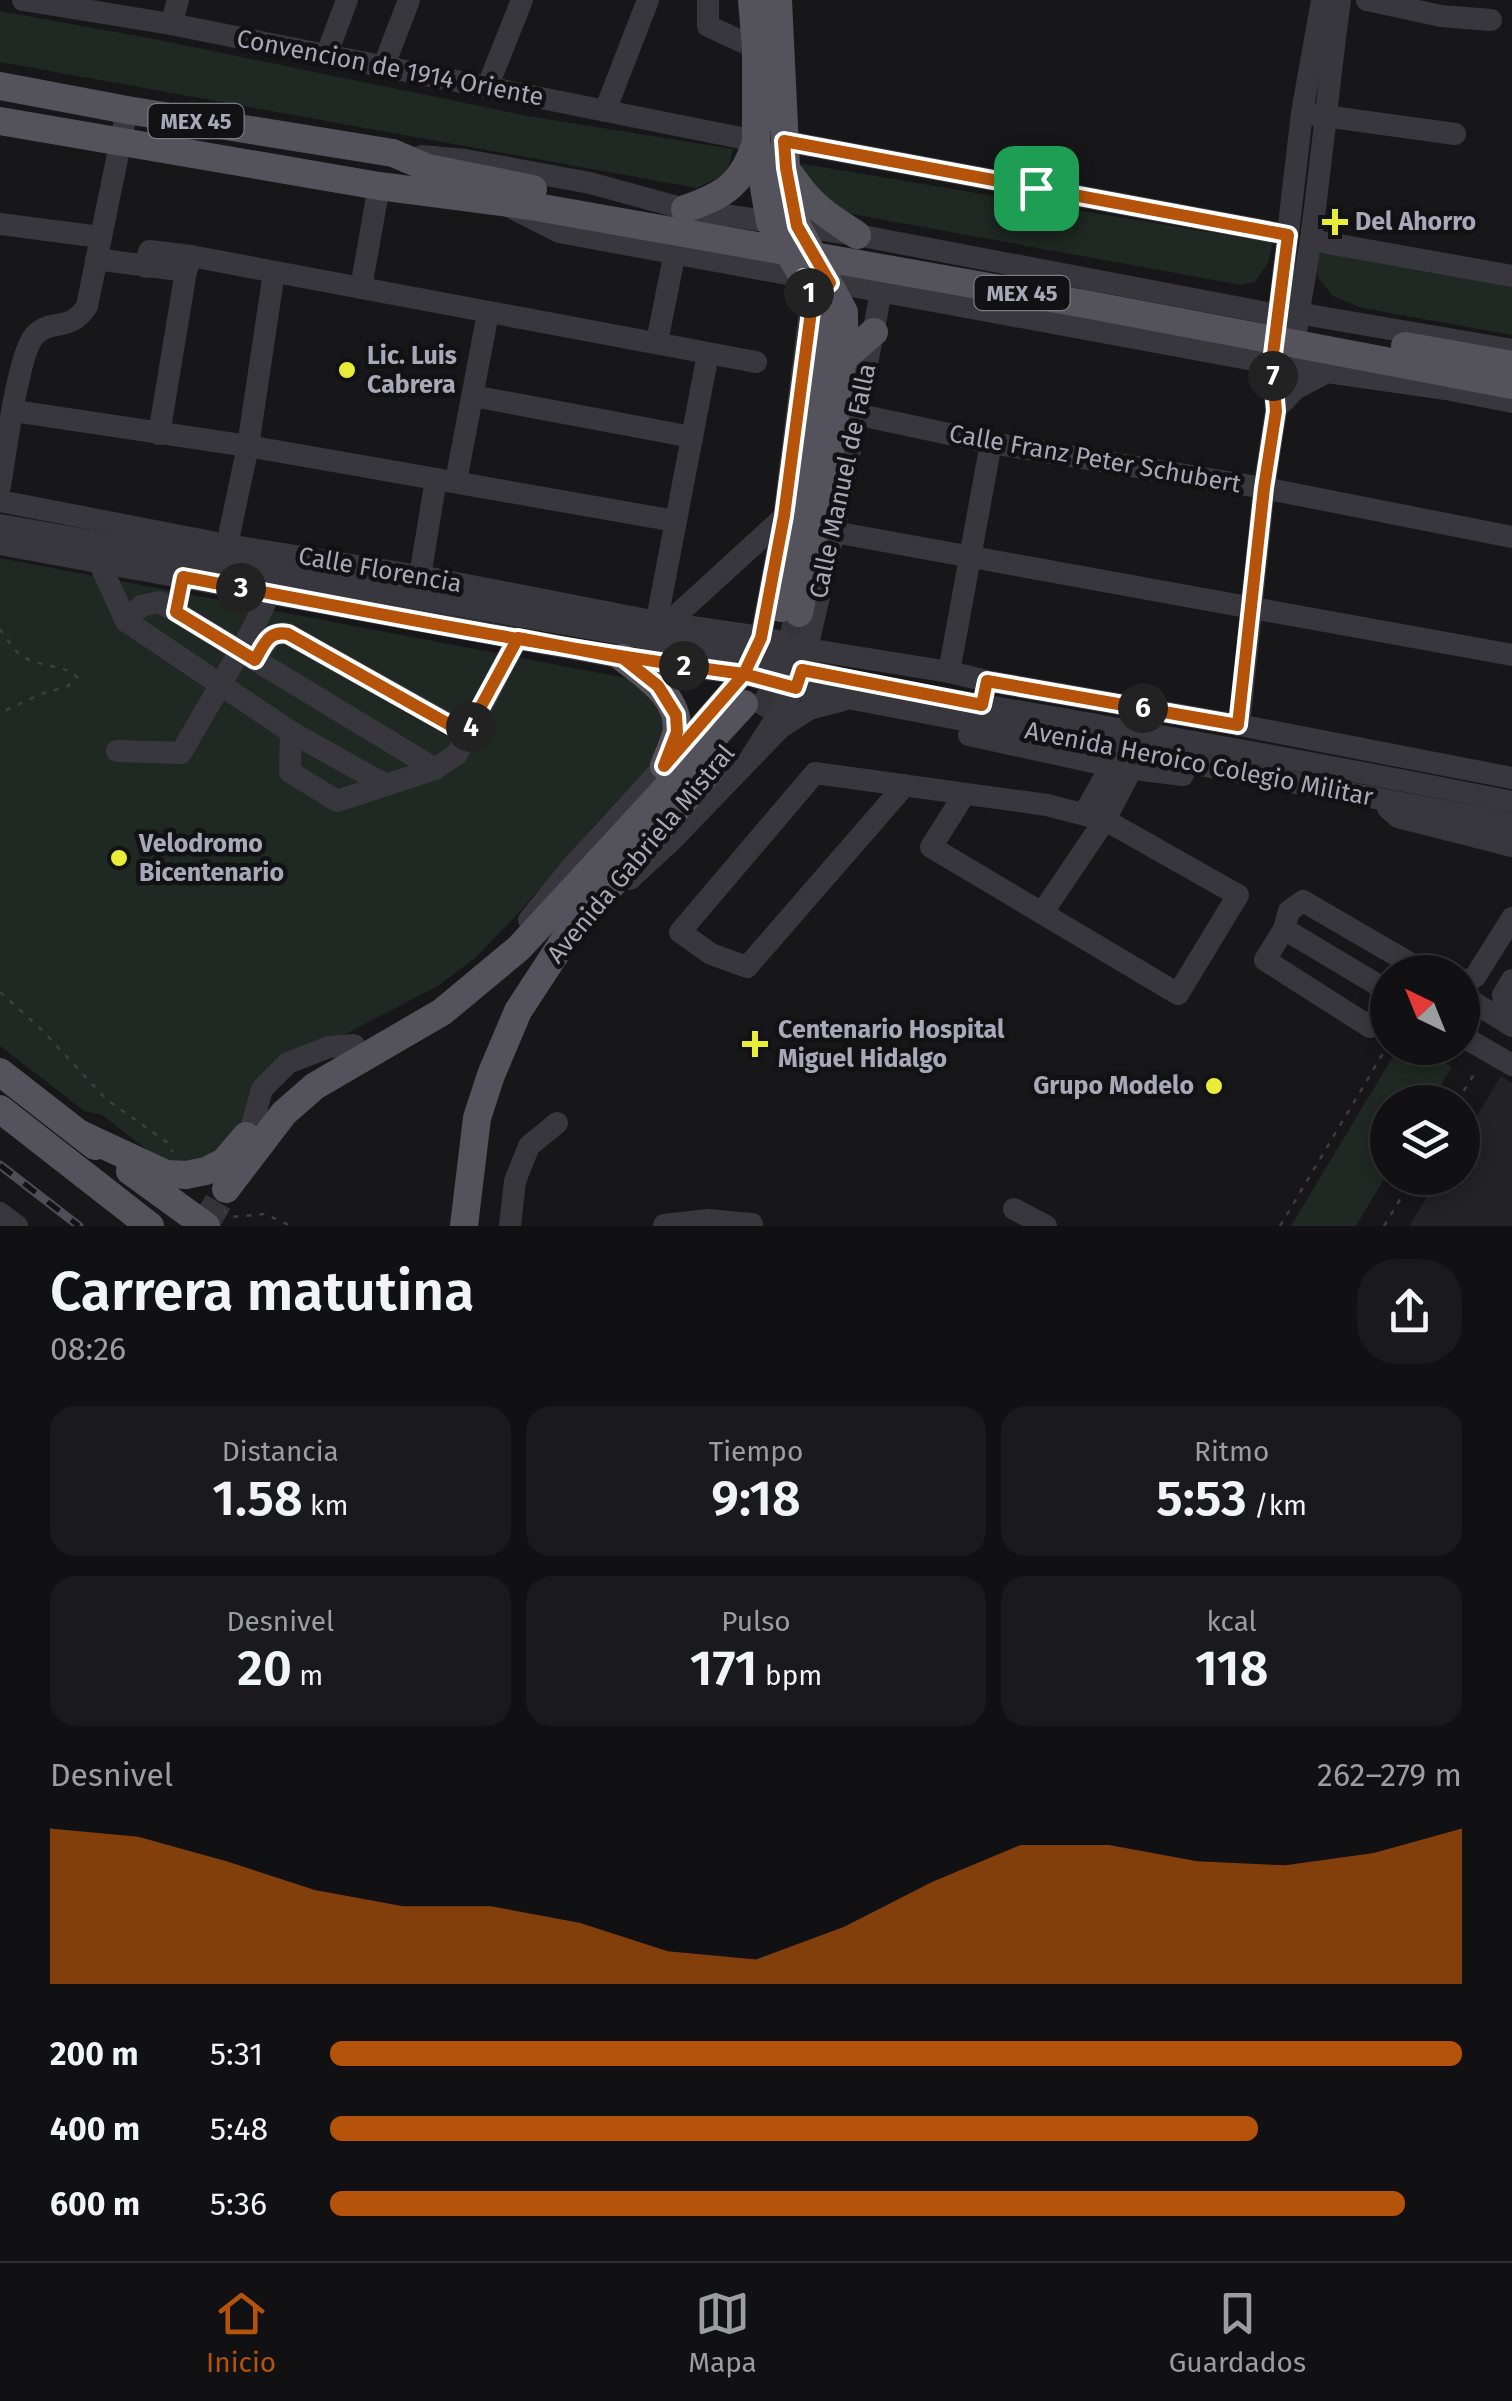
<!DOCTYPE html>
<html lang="es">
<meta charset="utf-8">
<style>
:root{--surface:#111012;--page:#1a191b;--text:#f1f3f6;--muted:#9c9d9f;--line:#303032;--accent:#b45309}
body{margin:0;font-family:"Fira Sans",sans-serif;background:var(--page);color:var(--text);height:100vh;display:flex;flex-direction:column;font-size:38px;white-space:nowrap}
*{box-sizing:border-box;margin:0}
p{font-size:32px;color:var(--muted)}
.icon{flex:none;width:55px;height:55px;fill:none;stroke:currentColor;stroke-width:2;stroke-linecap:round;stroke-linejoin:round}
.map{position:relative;height:1226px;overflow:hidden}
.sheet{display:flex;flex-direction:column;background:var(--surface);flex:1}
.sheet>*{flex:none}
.needle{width:65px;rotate:317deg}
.buttons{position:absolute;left:1370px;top:955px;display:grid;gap:20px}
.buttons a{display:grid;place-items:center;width:110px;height:110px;border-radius:50%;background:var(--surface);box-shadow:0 5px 15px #0003,0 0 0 2px var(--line);font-size:50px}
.pin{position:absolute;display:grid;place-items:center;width:85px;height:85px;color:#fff;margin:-42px;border-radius:20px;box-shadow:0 5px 15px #0006}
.km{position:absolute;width:50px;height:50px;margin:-25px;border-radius:50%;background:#222;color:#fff;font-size:28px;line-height:50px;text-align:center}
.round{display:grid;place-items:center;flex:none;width:105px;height:105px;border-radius:40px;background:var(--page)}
.overview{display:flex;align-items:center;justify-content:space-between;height:170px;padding:0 50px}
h1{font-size:55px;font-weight:600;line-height:75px}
.stats{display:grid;grid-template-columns:repeat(3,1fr);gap:15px;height:170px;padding:10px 50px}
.stats div{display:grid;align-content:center;border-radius:25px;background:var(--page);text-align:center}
.stats b{font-size:50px;font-weight:600}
.stats small{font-size:28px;font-weight:400}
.stats p{font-size:28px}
.chart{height:280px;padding:20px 50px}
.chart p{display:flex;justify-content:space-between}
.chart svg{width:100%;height:180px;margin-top:10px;fill:var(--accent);opacity:.7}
ul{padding:0 50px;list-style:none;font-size:32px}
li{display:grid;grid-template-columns:160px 120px 1fr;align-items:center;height:75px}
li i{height:25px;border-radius:12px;background:var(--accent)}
.menu{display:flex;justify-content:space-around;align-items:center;height:140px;border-top:2px solid var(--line);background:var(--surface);font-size:28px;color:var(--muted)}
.menu a{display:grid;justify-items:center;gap:5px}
.menu .current{color:var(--accent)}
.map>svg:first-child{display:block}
.built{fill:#232225}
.green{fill:#202823}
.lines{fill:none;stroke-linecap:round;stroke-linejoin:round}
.major-tunnel{stroke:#343338;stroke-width:28;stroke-dasharray:28 14;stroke-linecap:butt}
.path{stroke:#3e3d44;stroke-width:2.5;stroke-dasharray:5 8;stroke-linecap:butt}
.minor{stroke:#38373d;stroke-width:22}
.major{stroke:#54535c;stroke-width:28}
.rail-casing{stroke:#4f4e56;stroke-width:9}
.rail{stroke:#121113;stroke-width:5;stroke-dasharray:15;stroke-linecap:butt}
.major-bridge{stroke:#54535c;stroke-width:28}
.route-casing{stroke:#fff;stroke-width:20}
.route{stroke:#b45309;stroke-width:12}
.poi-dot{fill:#e9ed38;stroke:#121113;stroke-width:4}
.labels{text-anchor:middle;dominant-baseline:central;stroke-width:9;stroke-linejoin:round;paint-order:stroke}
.shield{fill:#121113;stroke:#7c7b86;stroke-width:2.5}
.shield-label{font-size:22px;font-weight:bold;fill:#a9a8b8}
.street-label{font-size:25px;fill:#a9a8b8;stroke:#121113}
.poi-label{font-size:25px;font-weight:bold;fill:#a9a8b8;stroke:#121113;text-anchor:start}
</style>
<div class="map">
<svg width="1512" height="1226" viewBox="0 0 1512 1226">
<rect width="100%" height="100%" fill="#171618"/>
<polygon class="built" points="1501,1076 1512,1083 1512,1226 1409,1226 1439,1178 1462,1178 1463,1139"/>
<g class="green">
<polygon points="0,11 154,39 528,116 733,149 727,173 697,188 0,62"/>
<polygon points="798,163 1273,243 1268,263 1255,282 1241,285 841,212 812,191"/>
<polygon points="1322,250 1512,285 1512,335 1362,308 1333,296 1317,276 1319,257"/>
<polygon points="0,558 626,678 646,687 658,704 665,722 663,744 652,763 599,820 515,917 475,958 438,986 336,1039 274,1086 206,1162 164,1163 102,1115 84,1111 0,1046"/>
<polygon points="1398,1048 1419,1048 1452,1067 1431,1102 1388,1102 1387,1174 1356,1226 1291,1226"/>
</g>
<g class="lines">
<g class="major-tunnel">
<polyline points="759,715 784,675 799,613"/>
<polyline points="204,1226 226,1189"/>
</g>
<g class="path">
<path d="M 0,629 C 6,637 13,650 22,656 C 39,668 62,663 77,677 L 68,686 L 41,694 L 0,713"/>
<polyline points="0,992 42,1030 106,1099 168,1143 173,1152"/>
<polyline points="1457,1102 1477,1069"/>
<polyline points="223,1210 231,1217 265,1214 291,1226"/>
<polyline points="1280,1226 1388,1045"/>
<polyline points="1384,1226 1413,1178"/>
</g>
<g class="minor">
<polyline points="23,0 171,24 756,141"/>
<polyline points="708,0 708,26 756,48"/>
<polyline points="1367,0 1441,16 1491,20"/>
<polyline points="171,24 178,0"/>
<polyline points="326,56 347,0"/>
<polyline points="383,68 409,0"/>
<polyline points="487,88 522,0"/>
<polyline points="605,111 648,0"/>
<polyline points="1310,114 1455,134"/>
<polyline points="784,141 1288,235"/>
<polyline points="422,156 465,160 590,183 685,209 857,235 1278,315 1297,313 1512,350"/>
<polyline points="510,207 559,232 1292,367 1446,389 1512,402"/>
<polyline points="0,224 100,237"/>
<polyline points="1311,240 1512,276"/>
<polyline points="96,259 186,271"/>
<polyline points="146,267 149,251 191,256 756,362"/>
<polyline points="361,288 379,186"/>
<polyline points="657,342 675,252"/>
<path d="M 1293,361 C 1296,318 1305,280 1311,238 C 1322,159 1329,79 1340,0"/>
<polyline points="473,396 692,437"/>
<polyline points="1283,402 1295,389 1327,372"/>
<polyline points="14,411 248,446 675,521"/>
<polyline points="855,414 991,443 1264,488 1512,537"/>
<polyline points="159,434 186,271 191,256"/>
<polyline points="456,481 488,313"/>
<path d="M 0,486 C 5,457 18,352 35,335 C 51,318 70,333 87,306 L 127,110"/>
<polyline points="0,501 227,545 420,576 657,622 761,637 807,649 949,672 987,681 1239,725 1512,778"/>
<path d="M 0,525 L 753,657 C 867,688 985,705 1102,726 C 1239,749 1376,775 1512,802"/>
<polyline points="834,532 1512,655"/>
<polyline points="0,544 623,658 744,674 795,688 1512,824"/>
<polyline points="227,545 248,446 274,272"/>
<polyline points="99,562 126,621 291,732 386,785"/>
<polyline points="420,576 436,479"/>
<polyline points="126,621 141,606 160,602 435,769"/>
<polyline points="668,623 784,517"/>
<polyline points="654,635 708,354"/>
<path d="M 255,660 C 264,646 269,630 288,634 L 467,734"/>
<polyline points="949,672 991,443"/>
<polyline points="1239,725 1264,488 1276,411 1273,362 1302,113 1322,0"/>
<polyline points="291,732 290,772 337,801 435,769 457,754 517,639"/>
<polyline points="969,735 1111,766 1183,775"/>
<polyline points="117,751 181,753 251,632 270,593"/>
<polyline points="752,756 795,688 802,670 834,532 881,292"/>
<polyline points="905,785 747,967 711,954 680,932 815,773 1047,805 1105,820 1238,895 1178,994 931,847 964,795"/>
<polyline points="1388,808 1398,817 1512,846"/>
<polyline points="1084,814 1111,766"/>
<polyline points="630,879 671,841 780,728 809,709 843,700"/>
<polyline points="1042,913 1105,820 1132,768"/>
<polyline points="529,920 571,868 664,766 744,674 761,637 784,517 811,304"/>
<polyline points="1284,929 1388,991"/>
<polyline points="1462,982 1475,977 1512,918"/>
<polyline points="1462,995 1512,1026"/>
<polyline points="1388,1001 1370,1027 1265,960 1284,929 1289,911 1303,901 1425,972"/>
<polyline points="1507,1022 1503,995 1512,980"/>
<polyline points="1462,1036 1512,1065"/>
<polyline points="251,1129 262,1089 288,1063 329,1047 354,1045"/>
<polyline points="1014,1209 1046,1226"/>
<polyline points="0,1213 17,1226"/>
<polyline points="664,1225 708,1220 752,1224"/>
<polyline points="510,1226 515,1181 529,1146 557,1123"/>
</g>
<g class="major">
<polyline points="752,0 756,48 756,141 770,222 804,278 823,334 822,377 781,608"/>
<polyline points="778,0 786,167 797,226 844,312 844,349 830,450 799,613"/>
<polyline points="0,86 127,110 393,153 428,168 533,189"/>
<polyline points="0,121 379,186 531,206"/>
<path d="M 792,177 C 811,206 828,216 857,235"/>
<path d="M 685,209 C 725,195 743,184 756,142"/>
<polyline points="841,360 874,332"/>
<path d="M 623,658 C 646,676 683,700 676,734 C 673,745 668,755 664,766"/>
<polyline points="0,1072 95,1146"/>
<polyline points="0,1109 150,1226"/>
<polyline points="80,1134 166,1174 186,1175 206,1171 224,1162 246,1136"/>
<polyline points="130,1171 206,1226"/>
<polyline points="226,1189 284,1113 315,1086 442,1012 519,948 744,704"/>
<polyline points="464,1226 477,1118 491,1075 518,1011 565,939 711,769"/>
</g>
<defs>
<polyline id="rail" points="0,1165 79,1226"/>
</defs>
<use href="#rail" class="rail-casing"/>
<use href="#rail" class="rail"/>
<g class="major-bridge">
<polyline points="531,206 1085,304 1512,385"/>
<polyline points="1405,346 1512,365"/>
</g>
</g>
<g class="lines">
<defs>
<path id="route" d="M 1036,188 L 784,141 L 786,168 L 797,226 L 830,283 L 804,278 L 812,304 L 784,516 L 761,638 L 744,674 C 556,649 369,612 183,577 L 176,612 L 255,660 C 264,645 268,630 288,634 L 466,734 L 518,638 L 623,658 L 658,686 L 676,715 L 677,732 L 664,766 L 744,674 L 796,688 L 802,670 L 982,705 L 987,681 L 1238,725 L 1264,488 L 1276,411 L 1272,362 L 1288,235 L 1036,188"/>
</defs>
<use href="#route" class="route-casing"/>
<use href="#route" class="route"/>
</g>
<g class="poi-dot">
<path d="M1330 207h10v10h10v10h-10v10h-10v-10h-10v-10h10z"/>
<circle cx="347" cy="370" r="10"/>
<circle cx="119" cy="858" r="10"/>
<path d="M750 1029h10v10h10v10h-10v10h-10v-10h-10v-10h10z"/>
<circle cx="1214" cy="1086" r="10"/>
</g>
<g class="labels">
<g class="shield">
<rect x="148.5" y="104" width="95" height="34" rx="8"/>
<rect x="974.5" y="276" width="95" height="34" rx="8"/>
</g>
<g class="shield-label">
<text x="196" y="121">MEX 45</text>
<text x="1022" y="293">MEX 45</text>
</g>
<g class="street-label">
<text transform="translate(390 68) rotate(11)">Convencion de 1914 Oriente</text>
<text transform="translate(1095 459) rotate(10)">Calle Franz Peter Schubert</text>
<text transform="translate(843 481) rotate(-78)">Calle Manuel de Falla</text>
<text transform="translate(380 570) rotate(10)">Calle Florencia</text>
<text transform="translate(1199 764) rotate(11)">Avenida Heroico Colegio Militar</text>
<text transform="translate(641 854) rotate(-50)">Avenida Gabriela Mistral</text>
</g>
<g class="poi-label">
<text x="1355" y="222">Del Ahorro</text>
<text x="367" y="356">Lic. Luis<tspan x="367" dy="29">Cabrera</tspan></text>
<text x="139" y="844">Velodromo<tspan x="139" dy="29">Bicentenario</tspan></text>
<text x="778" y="1030">Centenario Hospital<tspan x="778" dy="29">Miguel Hidalgo</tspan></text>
<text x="1194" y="1086" text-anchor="end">Grupo Modelo</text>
</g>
</g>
</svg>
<div class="buttons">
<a><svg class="needle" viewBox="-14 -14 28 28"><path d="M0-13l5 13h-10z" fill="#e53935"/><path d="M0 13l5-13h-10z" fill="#9c9d9f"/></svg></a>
<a><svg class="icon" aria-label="layers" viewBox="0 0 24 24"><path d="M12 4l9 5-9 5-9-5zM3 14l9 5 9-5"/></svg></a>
</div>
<div class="pin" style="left:1036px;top:188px;background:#1e9e55"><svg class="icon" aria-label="arrive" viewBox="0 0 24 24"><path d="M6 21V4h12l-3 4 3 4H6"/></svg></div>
<b class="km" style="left:809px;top:293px">1</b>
<b class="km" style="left:684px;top:666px">2</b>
<b class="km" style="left:241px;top:588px">3</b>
<b class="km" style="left:471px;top:727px">4</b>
<b class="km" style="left:1143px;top:708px">6</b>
<b class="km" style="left:1273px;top:376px">7</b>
</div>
<section class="sheet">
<div class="overview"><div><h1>Carrera matutina</h1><p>08:26</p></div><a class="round"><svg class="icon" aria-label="share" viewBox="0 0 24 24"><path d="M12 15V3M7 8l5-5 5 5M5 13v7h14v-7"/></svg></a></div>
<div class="stats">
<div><p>Distancia</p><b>1.58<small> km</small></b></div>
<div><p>Tiempo</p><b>9:18</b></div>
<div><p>Ritmo</p><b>5:53<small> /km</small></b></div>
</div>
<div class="stats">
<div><p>Desnivel</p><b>20<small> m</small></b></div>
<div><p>Pulso</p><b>171<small> bpm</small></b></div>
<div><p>kcal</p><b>118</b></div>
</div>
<div class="chart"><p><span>Desnivel</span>262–279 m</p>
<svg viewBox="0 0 160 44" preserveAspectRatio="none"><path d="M0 44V6L10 8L20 14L30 21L40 25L50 25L60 29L70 36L80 38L90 30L100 19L110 10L120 10L130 14L140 15L150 12L160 6V44z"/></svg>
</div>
<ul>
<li><b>200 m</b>5:31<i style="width:100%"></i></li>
<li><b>400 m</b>5:48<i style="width:82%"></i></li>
<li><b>600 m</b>5:36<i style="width:95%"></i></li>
</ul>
</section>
<nav class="menu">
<a class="current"><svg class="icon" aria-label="home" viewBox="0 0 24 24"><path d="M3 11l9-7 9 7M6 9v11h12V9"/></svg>Inicio</a>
<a><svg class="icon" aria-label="map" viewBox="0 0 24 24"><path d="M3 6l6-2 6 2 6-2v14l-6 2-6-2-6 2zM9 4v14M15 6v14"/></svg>Mapa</a>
<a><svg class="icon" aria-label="saved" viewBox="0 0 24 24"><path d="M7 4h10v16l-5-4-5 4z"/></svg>Guardados</a>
</nav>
